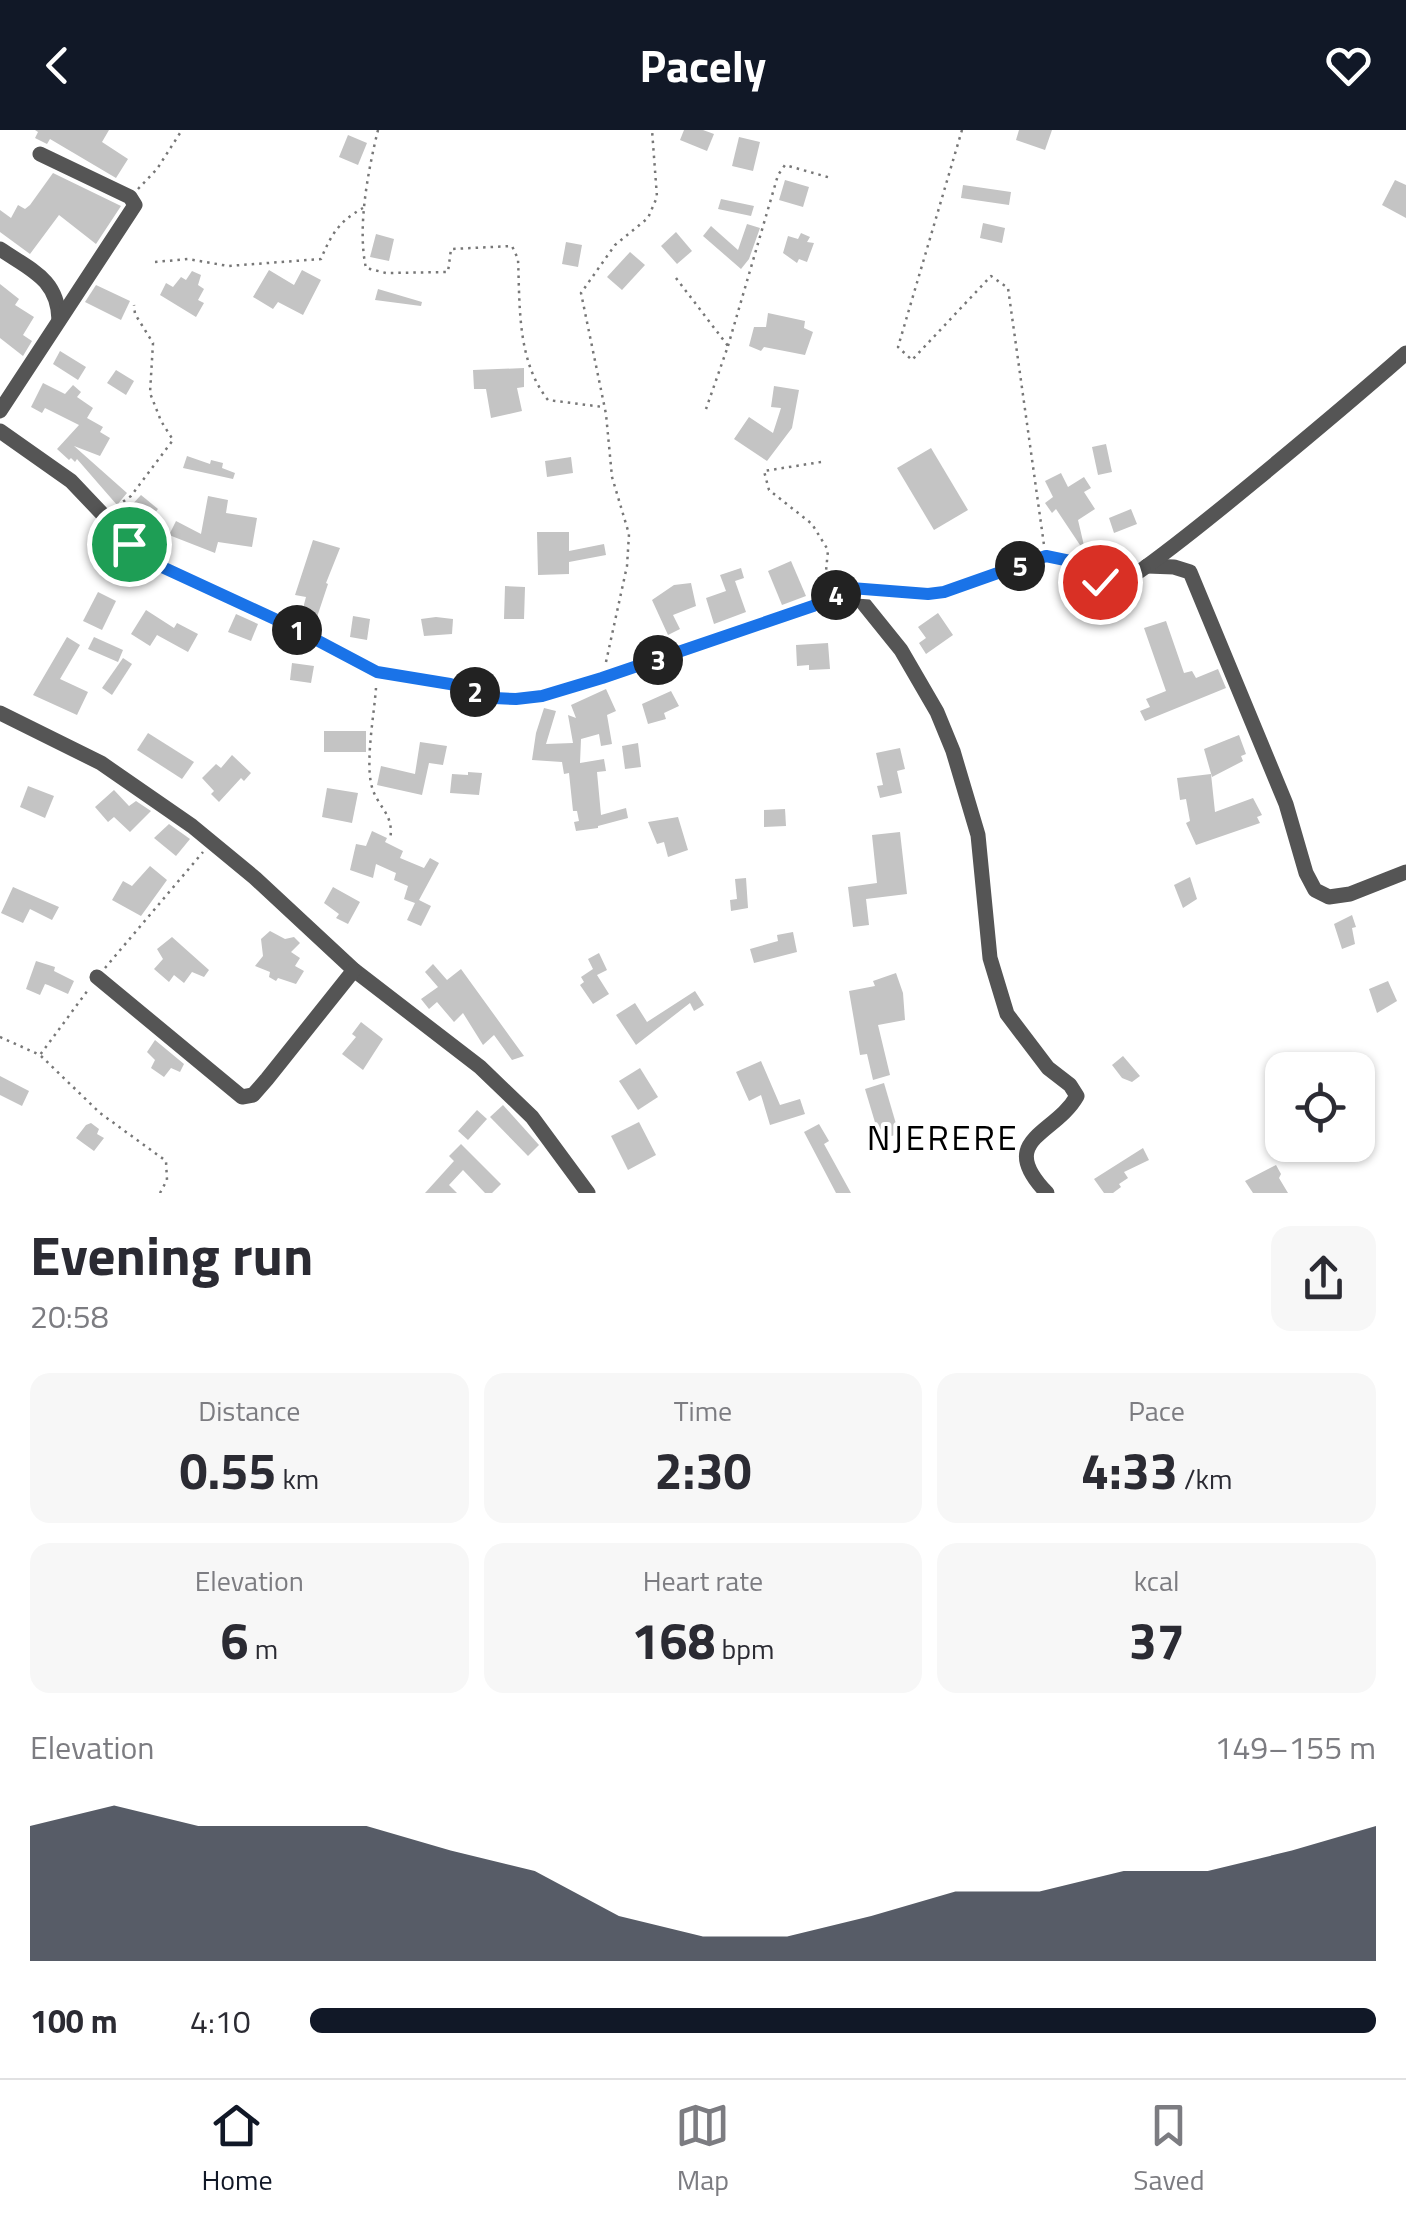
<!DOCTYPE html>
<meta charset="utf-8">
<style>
:root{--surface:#fff;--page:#f7f7f7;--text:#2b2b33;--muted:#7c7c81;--line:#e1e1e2;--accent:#111827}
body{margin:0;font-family:"Titillium Web",sans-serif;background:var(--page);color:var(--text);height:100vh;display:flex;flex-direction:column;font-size:38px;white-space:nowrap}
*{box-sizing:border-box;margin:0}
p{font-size:32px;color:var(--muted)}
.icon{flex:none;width:55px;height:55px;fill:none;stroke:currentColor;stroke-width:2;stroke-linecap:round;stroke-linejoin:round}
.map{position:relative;height:1063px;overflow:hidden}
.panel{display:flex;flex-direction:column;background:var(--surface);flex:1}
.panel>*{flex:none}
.buttons{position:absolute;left:1265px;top:922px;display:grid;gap:20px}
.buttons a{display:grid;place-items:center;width:110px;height:110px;border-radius:20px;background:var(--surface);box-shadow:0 2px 8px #0004;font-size:50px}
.pin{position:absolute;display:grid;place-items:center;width:85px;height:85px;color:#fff;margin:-42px;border:5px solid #fff;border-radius:50%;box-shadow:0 2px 10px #0007}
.km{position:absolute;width:50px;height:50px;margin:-25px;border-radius:50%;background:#222;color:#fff;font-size:28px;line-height:50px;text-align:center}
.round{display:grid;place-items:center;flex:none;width:105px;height:105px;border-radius:20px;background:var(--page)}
.summary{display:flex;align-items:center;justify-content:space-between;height:170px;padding:0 30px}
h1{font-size:55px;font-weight:700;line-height:75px}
.figures{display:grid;grid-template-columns:repeat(3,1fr);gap:15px;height:170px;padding:10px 30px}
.figures div{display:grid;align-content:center;border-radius:20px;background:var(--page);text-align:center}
.figures b{font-size:50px;font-weight:700}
.figures small{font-size:28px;font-weight:400}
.figures p{font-size:28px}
.chart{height:280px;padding:20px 30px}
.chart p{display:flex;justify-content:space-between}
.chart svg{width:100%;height:180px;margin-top:10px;fill:var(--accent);opacity:.7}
ul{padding:0 30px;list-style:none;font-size:32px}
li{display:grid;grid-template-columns:160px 120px 1fr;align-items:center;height:75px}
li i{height:25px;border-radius:12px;background:var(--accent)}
header{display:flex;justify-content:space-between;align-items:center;height:130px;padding:0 30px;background:var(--accent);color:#fff;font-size:45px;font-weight:700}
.dock{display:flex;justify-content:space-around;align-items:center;height:140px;border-top:2px solid var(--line);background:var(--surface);font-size:28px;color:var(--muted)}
.dock a{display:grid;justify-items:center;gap:5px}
.dock .active{color:var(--accent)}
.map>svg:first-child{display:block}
.building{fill:#c4c4c4}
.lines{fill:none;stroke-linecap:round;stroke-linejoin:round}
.path{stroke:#777;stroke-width:2.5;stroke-dasharray:2.5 5;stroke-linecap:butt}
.street{stroke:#555;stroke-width:15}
.route-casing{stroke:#fff;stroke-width:20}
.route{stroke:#1a73e8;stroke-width:12}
.labels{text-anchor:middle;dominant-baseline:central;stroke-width:8;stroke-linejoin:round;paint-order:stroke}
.quarter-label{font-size:35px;letter-spacing:2.5px;fill:#000;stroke:#fff}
</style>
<header><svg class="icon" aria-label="back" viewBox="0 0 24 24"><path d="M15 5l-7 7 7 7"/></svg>Pacely<svg class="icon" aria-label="heart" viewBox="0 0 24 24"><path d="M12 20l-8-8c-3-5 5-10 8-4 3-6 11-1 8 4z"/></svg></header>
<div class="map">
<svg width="1406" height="1063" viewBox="0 0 1406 1063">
<rect width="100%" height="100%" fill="#fff"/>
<g class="building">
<polygon points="35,0 109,0 102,12 128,29 116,48 50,9 47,14 35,8 38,2"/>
<polygon points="684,0 703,0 714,4 707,21 680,10"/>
<polygon points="1019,0 1052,0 1045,20 1016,10"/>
<polygon points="348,5 367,13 358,35 339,27"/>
<polygon points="739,7 760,12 753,41 732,36"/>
<polygon points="53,43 121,76 96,114 59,85 30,124 0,102 0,80 11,88 18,75 25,79 30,75"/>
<polygon points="785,50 809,57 803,77 779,70"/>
<polygon points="1395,50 1406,55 1406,88 1382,75"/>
<polygon points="963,55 1011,62 1009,75 961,68"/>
<polygon points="721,69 754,76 751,86 718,79"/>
<polygon points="983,93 1005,98 1002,113 980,108"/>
<polygon points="747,94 760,98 749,129 741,139 703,106 711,96 738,120"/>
<polygon points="676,102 692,121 677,134 661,116"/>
<polygon points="801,103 810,107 807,112 814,113 807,132 799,129 797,133 783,123 788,106 798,109"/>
<polygon points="376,104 394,109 389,131 370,127"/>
<polygon points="566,112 582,115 578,137 562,134"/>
<polygon points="630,122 645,135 622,160 607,147"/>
<polygon points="269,140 294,155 302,140 321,150 303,185 278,172 273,179 253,167"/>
<polygon points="192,141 201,145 198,155 204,159 198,170 204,173 196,187 160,165 166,153 173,157 181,147 186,150"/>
<polygon points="0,154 19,169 15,175 34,187 23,205 32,211 23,226 0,208"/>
<polygon points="96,155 130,171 121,190 85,172"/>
<polygon points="378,159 422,172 421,176 375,170"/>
<polygon points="768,183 805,191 804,198 813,202 805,225 764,217 761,221 749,216 754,197 766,197"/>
<polygon points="60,221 86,237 78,250 53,234"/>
<polygon points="524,238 524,257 517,258 522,281 491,288 486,259 474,259 473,240"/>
<polygon points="116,240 134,251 126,265 107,253"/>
<polygon points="43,253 65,264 73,255 81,262 77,267 93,278 87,288 103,297 100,302 110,308 100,326 74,316 127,363 117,375 77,329 75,332 71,328 69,330 57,319 79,295 45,278 42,283 31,277"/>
<polygon points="774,256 799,260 792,298 767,331 734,309 749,287 773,303 781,278 771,277"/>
<polygon points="1106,314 1112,342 1098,345 1092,317"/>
<polygon points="931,318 968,380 934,400 897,338"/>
<polygon points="187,326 210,334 211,330 223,333 222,338 235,343 233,349 183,338"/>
<polygon points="571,327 573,343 547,347 545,331"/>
<polygon points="1061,343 1068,357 1084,347 1091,358 1084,362 1095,379 1078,390 1086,424 1056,379 1052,383 1045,373 1053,367 1045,351"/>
<polygon points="141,365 158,379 147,393 130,377"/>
<polygon points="208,366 228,370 226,383 257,388 252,417 218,412 215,423 169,405 176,391 201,404"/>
<polygon points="1131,379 1137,394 1114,403 1109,388"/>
<polygon points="537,402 569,402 569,421 604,414 606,425 569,432 569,444 538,445"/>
<polygon points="313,410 340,418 326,453 328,454 317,487 302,482 306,467 295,465"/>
<polygon points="791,431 806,466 782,475 768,441"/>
<polygon points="741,438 744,448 735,451 746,482 714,494 706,468 726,461 720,445"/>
<polygon points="691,453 696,476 673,485 680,499 668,505 652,470 674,455"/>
<polygon points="505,456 525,457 524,489 504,489"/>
<polygon points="98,462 116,471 102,500 83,491"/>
<polygon points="146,480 174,498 177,493 198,504 188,522 157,505 150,516 131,504"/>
<polygon points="938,483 953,505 926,524 919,513 926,508 918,497"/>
<polygon points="236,484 258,494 251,511 228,502"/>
<polygon points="353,486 370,489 367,510 350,507"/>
<polygon points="436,487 453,489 452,504 424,506 421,489"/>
<polygon points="1166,491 1184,543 1192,541 1196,548 1218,539 1226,558 1145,591 1140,581 1150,577 1146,569 1166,561 1144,498"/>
<polygon points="67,507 80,515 60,549 88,562 77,585 33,565"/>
<polygon points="94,507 123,520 118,532 88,519"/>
<polygon points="828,513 830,539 809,540 809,535 797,536 796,515"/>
<polygon points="123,528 132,534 112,565 102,558"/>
<polygon points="292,533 314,536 311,553 290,550"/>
<polygon points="606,559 616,581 607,585 612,614 601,616 599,604 581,609 580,633 604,629 606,641 597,642 601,685 626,678 628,688 598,696 598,698 576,701 574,692 579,691 577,681 573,681 569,643 564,644 562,632 532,630 536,603 544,578 556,581 546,614 573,613 568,585 576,588 571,575"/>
<polygon points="671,561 679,576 664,583 666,589 648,594 642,574"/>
<rect x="324" y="601" width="42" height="21"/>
<polygon points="148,603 194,632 182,649 137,620"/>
<polygon points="1239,605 1246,624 1241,626 1243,631 1212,647 1204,619"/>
<polygon points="420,612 447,616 443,635 429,633 422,665 377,655 381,636 415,644"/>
<polygon points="638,613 641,637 625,639 622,616"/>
<polygon points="900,618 905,639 897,641 902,663 880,668 877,656 883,655 876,623"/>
<polygon points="232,625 251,643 244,651 241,648 219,672 211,664 214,661 202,648 216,634 221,638"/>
<polygon points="468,642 482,643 479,665 450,663 452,644 468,645"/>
<polygon points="1211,644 1215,682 1253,668 1262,685 1257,687 1260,693 1196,715 1186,693 1190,691 1186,669 1180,670 1177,648"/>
<polygon points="28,656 54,666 45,688 20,677"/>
<polygon points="327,658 358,663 352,693 322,687"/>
<polygon points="114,660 129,676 136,671 151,681 130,702 114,687 108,692 95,677"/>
<polygon points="785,679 786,696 764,697 764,680"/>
<polygon points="678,687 688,720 668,727 664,712 657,714 648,692"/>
<polygon points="169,694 190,709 176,726 154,708"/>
<polygon points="372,701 387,708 385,712 403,721 400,728 424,738 430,728 439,733 419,770 431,776 421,796 407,790 415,773 404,769 408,756 394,750 396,743 376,734 373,748 350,740 356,714 366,716"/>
<polygon points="900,702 907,764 866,769 869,795 853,797 848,757 877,753 872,705"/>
<polygon points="150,736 167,750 141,786 112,770 123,751 132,756"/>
<polygon points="1190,747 1197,769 1183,778 1174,755"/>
<polygon points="746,748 748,778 731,781 730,770 737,769 735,749"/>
<polygon points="13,757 59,777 52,790 30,779 23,793 1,783"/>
<polygon points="333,757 360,772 348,794 336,788 339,784 324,773"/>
<polygon points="1352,785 1356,797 1352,798 1355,814 1342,819 1334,794"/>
<polygon points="270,801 285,809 294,807 300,813 291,822 300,828 295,836 304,841 296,854 278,848 276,851 269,847 270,842 255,836 263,826 261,809"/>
<polygon points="793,802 797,822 754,833 750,819 778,811 777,805"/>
<polygon points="172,807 209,840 204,847 192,842 184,853 174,845 169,852 154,839 163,829 157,819"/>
<polygon points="599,823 607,840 597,845 609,864 593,874 580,855 584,852 581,847 593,839 588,829"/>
<polygon points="36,831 55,837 54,841 74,851 68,864 48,855 45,854 40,865 26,859"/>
<polygon points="433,834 447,850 461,839 524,926 512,930 494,905 483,915 463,883 454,892 437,872 429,879 421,869 438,857 425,842"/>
<polygon points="896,843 903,863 905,890 878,895 890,945 873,950 867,924 860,925 849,861 875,856 873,851"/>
<polygon points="1388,851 1397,871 1377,883 1369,859"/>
<polygon points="695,861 704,875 694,881 690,873 636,915 616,885 635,873 647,892"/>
<polygon points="361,892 383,909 363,940 342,924 356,907 352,904"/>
<polygon points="155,910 184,934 180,942 171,938 164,947 151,938 155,930 147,922"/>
<polygon points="1123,926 1140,946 1132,952 1122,948 1112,935"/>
<polygon points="761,931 780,975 800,969 805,984 770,995 761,965 749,971 736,942"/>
<polygon points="640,938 658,967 638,980 619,951"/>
<polygon points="0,946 29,961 22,976 0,965"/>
<polygon points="884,953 899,1004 880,1009 865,959"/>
<polygon points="503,975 539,1015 528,1026 490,987"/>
<polygon points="477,980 487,989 468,1010 458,1001"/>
<polygon points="639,992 656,1025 628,1040 611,1006"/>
<polygon points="91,993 99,999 97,1004 104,1008 94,1021 76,1008 86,995"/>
<polygon points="819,994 829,1011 824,1014 851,1063 836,1063 804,1002"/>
<polygon points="461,1014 501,1054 492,1063 485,1063 463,1040 449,1055 457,1063 425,1063 454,1031 449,1026"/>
<polygon points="1143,1018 1149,1030 1124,1042 1128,1048 1119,1054 1121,1057 1113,1063 1104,1063 1094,1049"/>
<polygon points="1276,1035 1281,1044 1279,1048 1288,1063 1253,1063 1245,1051"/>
</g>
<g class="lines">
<g class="path">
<path d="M 378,0 C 368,41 357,98 366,138 L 386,143 L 448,142 L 451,119 L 512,116 L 518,129 C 520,177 517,231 548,270 L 603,277"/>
<polyline points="962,0 898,217 912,230 991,146 1008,158 1044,415"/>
<polyline points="138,59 157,39 182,0"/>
<path d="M 155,132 L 188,129 L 228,136 L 321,129 C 331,105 339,91 363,78"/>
<polyline points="676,148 728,216 706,279"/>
<polyline points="728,216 778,45 785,35 831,48"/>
<polyline points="821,332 764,341 769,360 812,394 828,420 825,452"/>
<polyline points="117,376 131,366 173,310 161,291 150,263 153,213 135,184 134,175"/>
<polyline points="606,532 627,436 629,404 612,347 606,284 581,163 615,115 648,88 657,67 652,0"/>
<path d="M 376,558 C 374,585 366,628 371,653 C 376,678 395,682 390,710"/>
<polyline points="105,838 203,722"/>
<polyline points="0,907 40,925 88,860"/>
<polyline points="41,926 100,983 166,1031 167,1050 160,1063"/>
</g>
<g class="street">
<path d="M 0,119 C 31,140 58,149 59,190"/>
<polyline points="0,281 135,75 130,67 40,24"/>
<path d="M 0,301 L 71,351 L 147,431 L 291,497 L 377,542 L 450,554 L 494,567 L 516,569 L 542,565 L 603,548 L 813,476 L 851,458 L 901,520 L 937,582 L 953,621 L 978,705 L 990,828 L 1007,884 L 1048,938 L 1070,955 L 1077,966 C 1055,1005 995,1009 1047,1063"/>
<polyline points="1147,436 1174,437 1190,442 1286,674 1306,743 1315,760 1329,767 1350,764 1406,742"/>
<path d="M 851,458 L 928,465 L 945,462 C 971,454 1038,423 1061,428 C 1081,431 1094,458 1114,456 C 1136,455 1373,252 1406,223"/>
<polyline points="0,583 101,633 192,696 255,748 354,840 480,937 532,987 588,1063"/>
<polyline points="97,847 242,967 253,965 267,949 354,840"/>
</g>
</g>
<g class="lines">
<defs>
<polyline id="route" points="129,414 147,430 292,497 377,542 450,554 494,568 516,569 542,566 602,548 813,476 851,458 928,464 944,462 1046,426 1075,432 1100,452"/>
</defs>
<use href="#route" class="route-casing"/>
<use href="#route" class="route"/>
</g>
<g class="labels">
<g class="quarter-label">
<text x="943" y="1007">NJERERE</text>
</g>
</g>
</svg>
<div class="buttons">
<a><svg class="icon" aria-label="locate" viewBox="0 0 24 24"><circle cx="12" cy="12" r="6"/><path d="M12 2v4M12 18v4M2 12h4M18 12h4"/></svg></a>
</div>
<div class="pin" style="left:129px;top:414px;background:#1e9e55"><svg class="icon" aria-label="arrive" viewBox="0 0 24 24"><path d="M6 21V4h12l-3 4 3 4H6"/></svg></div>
<div class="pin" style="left:1100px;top:452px;background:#d93025"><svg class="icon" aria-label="check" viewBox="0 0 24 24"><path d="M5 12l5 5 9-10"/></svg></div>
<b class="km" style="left:297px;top:500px">1</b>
<b class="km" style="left:475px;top:562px">2</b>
<b class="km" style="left:658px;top:530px">3</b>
<b class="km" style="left:836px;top:465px">4</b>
<b class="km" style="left:1020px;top:436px">5</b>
</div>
<section class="panel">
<div class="summary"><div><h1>Evening run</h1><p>20:58</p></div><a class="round"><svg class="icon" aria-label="share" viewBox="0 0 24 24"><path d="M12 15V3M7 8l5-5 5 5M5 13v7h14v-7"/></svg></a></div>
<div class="figures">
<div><p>Distance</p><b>0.55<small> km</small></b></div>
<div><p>Time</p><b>2:30</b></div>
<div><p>Pace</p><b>4:33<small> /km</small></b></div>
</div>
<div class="figures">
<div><p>Elevation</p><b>6<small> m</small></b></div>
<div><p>Heart rate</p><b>168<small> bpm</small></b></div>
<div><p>kcal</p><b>37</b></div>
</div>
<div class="chart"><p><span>Elevation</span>149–155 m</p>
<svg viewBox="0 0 160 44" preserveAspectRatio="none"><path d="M0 44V11L10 6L20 11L30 11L40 11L50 17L60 22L70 33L80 38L90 38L100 33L110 27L120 27L130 22L140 22L150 17L160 11V44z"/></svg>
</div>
<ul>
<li><b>100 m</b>4:10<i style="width:100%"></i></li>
</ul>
</section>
<nav class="dock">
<a class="active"><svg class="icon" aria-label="home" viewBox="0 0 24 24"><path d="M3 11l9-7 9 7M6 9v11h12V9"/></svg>Home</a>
<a><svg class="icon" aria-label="map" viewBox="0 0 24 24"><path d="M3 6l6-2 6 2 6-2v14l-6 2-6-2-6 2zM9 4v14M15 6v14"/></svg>Map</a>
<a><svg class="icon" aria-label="saved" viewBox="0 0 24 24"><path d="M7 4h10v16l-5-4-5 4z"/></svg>Saved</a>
</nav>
